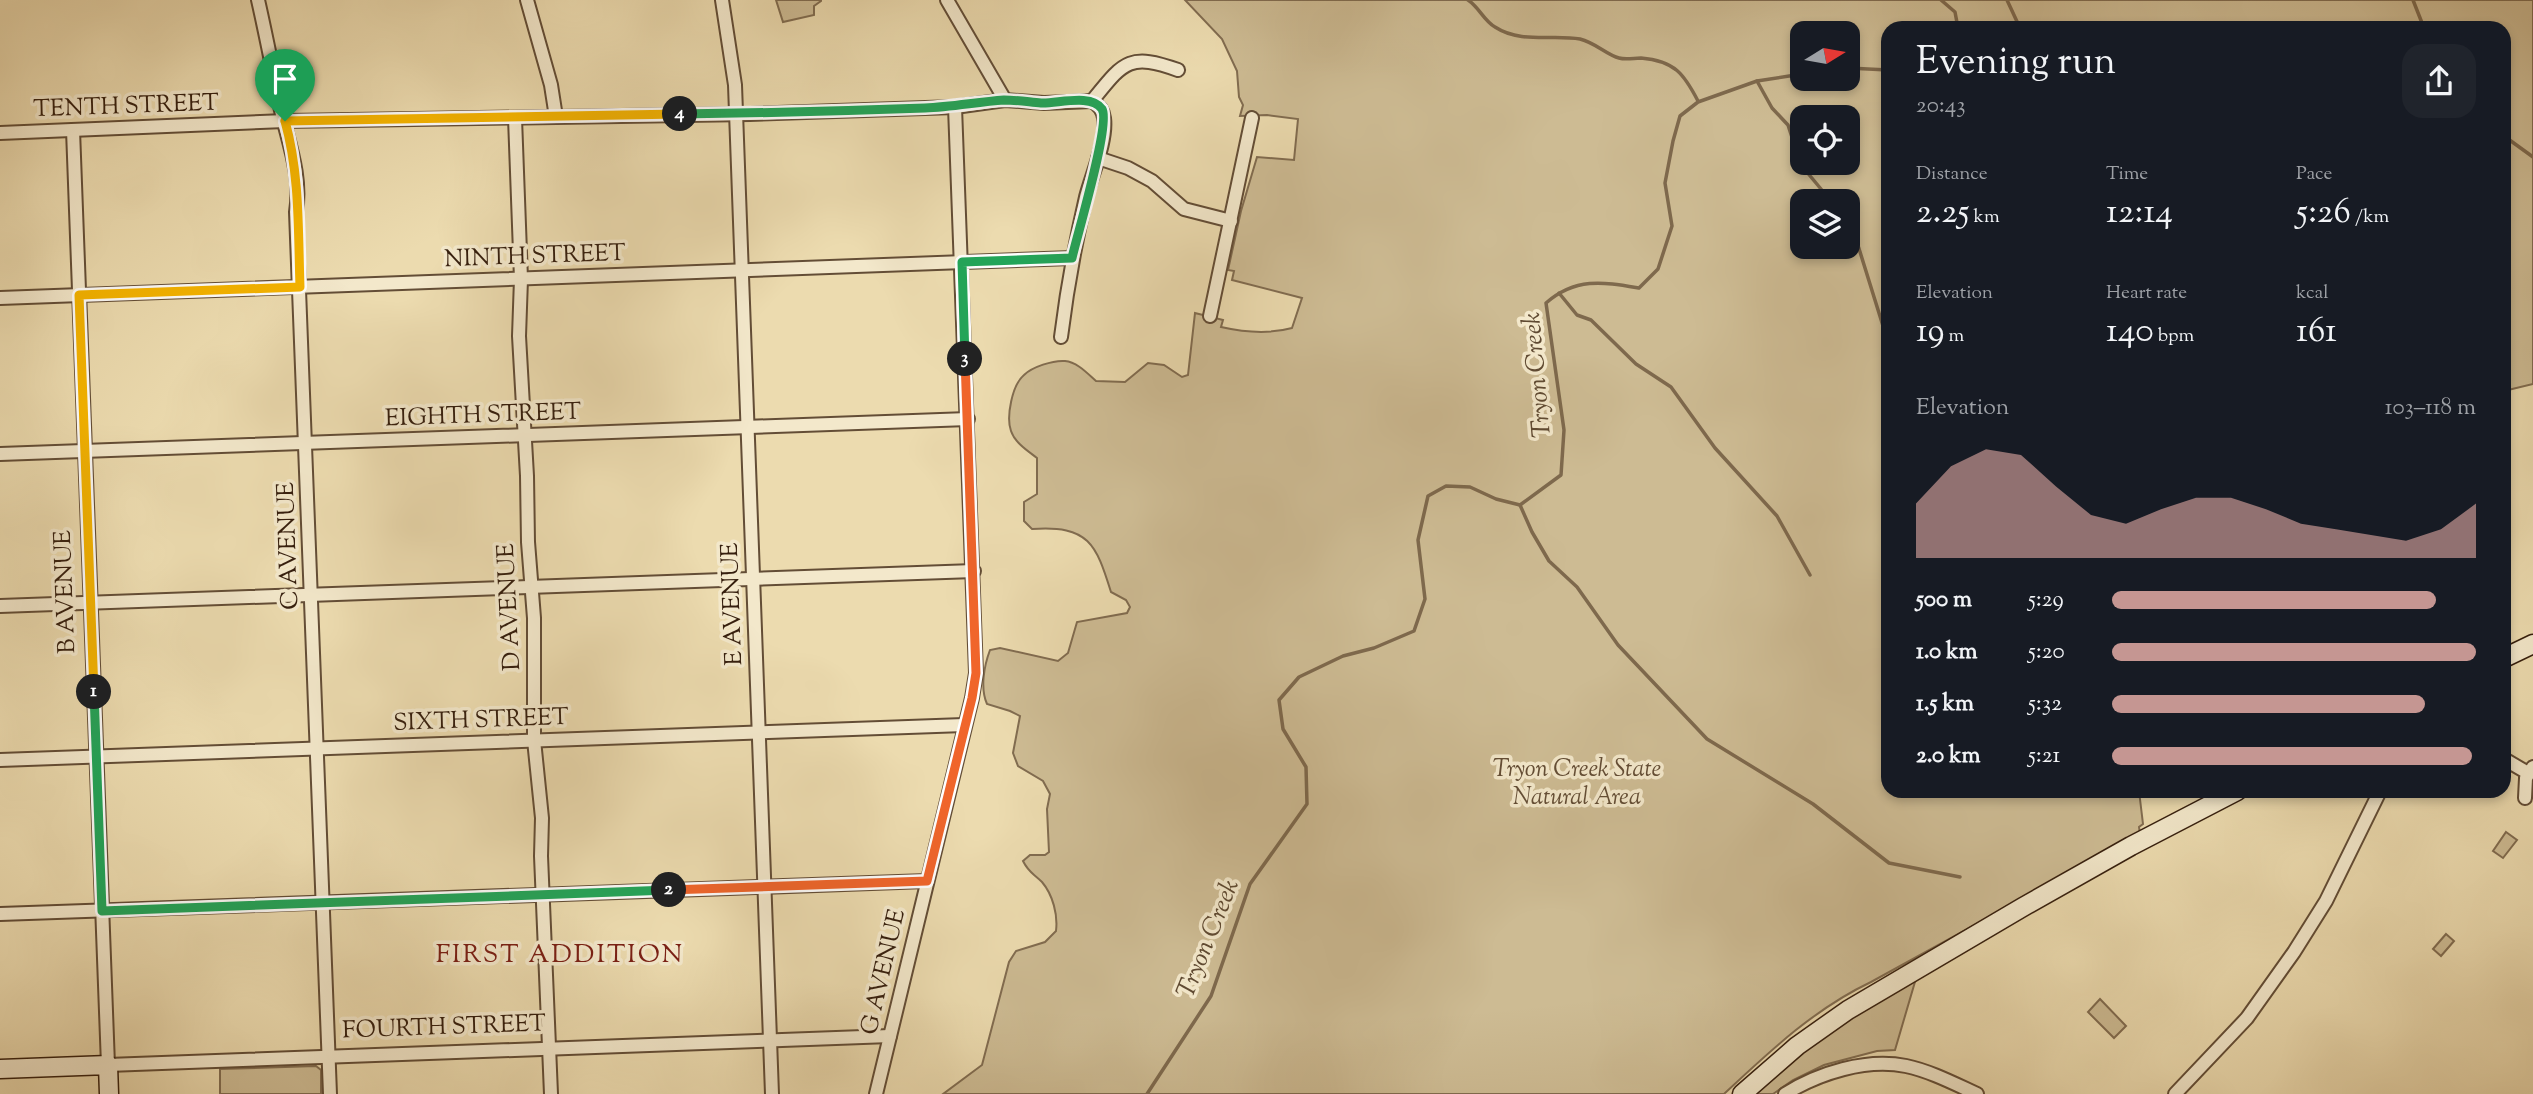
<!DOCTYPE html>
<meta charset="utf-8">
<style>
:root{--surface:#171b24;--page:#20242c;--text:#f1f3f6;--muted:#9ea1a6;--accent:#c59692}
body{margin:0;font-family:"Sorts Mill Goudy",serif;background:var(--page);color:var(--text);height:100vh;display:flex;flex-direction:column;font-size:26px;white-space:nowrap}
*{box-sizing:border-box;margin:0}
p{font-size:23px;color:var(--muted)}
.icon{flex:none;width:38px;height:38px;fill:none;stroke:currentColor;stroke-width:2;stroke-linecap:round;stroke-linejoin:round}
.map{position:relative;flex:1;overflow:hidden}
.details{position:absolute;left:1881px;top:21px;width:630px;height:777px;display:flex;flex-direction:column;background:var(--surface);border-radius:21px;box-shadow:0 4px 10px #0003}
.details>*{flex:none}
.needle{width:46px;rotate:79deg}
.buttons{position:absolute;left:1790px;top:21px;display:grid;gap:14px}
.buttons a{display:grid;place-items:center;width:70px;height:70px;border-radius:14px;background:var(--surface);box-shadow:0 4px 10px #0003;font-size:35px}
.pin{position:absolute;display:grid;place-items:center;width:60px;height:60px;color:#fff;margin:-72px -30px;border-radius:50% 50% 50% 0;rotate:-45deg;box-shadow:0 0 7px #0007}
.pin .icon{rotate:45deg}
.km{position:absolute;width:35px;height:35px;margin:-18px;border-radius:50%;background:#222;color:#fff;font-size:19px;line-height:35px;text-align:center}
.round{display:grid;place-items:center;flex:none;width:74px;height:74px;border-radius:21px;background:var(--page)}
.overview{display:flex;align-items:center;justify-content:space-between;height:119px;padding:0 35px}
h1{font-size:38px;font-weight:600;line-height:52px}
.metrics{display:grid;grid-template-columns:repeat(3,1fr);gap:10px;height:119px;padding:7px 35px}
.metrics div{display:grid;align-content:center}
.metrics b{font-size:35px;font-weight:600}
.metrics small{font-size:19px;font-weight:400}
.metrics p{font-size:19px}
.chart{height:196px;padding:14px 35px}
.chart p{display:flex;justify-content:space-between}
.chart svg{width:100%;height:126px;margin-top:7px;fill:var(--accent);opacity:.7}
ul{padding:0 35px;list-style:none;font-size:23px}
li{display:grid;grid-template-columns:112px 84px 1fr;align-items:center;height:52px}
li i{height:18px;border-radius:9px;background:var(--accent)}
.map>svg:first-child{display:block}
.green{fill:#cdbb93;stroke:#816c50;stroke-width:2;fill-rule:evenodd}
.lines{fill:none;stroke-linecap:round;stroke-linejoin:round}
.stream{stroke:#7e694d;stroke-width:3.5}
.street-casing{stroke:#634d36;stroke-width:16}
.secondary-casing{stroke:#351e0d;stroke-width:21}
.street{stroke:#f3e8cb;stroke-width:12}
.secondary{stroke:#f3e8cb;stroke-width:18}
.split-1-casing{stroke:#fff;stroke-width:14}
.split-2-casing{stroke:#fff;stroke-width:14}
.split-3-casing{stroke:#fff;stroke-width:14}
.split-4-casing{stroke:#fff;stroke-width:14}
.split-5-casing{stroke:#fff;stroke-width:14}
.split-1{stroke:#f5b400;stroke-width:9}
.split-2{stroke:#22a559;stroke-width:9}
.split-3{stroke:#f0652b;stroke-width:9}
.split-4{stroke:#22a559;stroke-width:9}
.split-5{stroke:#f5b400;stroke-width:9}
.labels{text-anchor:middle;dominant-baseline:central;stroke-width:7;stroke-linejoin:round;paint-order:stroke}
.street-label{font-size:24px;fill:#351e0d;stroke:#f3e8cb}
.park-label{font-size:24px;font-style:italic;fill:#634d35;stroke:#f3e8cb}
.water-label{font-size:26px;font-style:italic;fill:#5f4a32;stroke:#f3e8cb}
.neighbourhood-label{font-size:26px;letter-spacing:2px;fill:#7a1f14;stroke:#f3e8cb}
</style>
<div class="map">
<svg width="2533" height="1094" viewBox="0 0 2533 1094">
<rect width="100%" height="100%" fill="#ecdbaf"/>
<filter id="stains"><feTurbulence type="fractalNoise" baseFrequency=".00286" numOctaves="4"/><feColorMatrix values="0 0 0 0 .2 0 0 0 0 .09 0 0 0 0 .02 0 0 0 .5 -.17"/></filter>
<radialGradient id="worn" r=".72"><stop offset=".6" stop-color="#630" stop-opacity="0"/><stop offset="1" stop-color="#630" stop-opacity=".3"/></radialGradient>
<g class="green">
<polygon points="776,0 821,0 821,1 814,6 814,15 783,22"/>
<path d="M 1185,0 L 2533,0 L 2533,384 L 2504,391 L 2504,28 L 1888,28 L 1888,791 L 2139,791 L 2143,824 L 2139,827 L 2140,834 L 1871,982 C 1814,1009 1769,1052 1724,1094 L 943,1094 L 982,1065 L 1009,962 L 1016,951 L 1045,942 L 1056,931 C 1058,915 1053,895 1042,882 C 1033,873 1029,873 1023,861 L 1030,855 L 1045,855 L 1049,852 L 1047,809 L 1050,794 L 1043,781 L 1018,766 L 1013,753 L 1020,716 L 1010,711 L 987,704 C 980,688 984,666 990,650 L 1000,648 L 1058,661 L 1068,653 L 1077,622 L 1127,613 L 1130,607 L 1126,600 L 1111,592 C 1096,544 1089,525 1032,529 L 1024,521 L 1024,502 L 1037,494 L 1037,458 C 1028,451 1015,443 1011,431 C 1006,417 1012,385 1024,375 C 1032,367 1053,360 1065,361 C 1077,362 1087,373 1096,381 L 1125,382 L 1148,363 L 1164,365 L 1182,377 L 1188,375 L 1195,313 L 1223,320 L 1221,327 C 1243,332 1270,334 1292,328 L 1302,298 L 1232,280 L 1234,271 L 1228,270 L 1241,211 L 1257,157 L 1294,160 L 1298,119 L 1267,115 L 1240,116 L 1243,105 L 1239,97 L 1237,71 L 1222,39 ZM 1802,33 L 1848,33 L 1848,79 L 1802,79 ZM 1802,117 L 1848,117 L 1848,163 L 1802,163 ZM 1802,201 L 1848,201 L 1848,247 L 1802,247 Z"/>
<polygon points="2506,832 2517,840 2503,858 2493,851"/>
<polygon points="2446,934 2454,941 2441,956 2433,949"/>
<polygon points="1917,975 1895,1050 1877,1051 1824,1065 1793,1080 1773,1094 1747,1094 1783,1063"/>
<polygon points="2100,999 2126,1026 2114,1038 2088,1012"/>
<polygon points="316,1066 321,1070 321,1094 220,1094 220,1069"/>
</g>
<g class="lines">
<g class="stream">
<path d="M 1468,0 C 1479,7 1484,21 1495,27 C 1521,44 1554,34 1580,39 C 1596,43 1607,55 1619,58 C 1626,60 1634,58 1641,58 C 1675,61 1684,74 1698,101"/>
<polyline points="1941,0 1955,12 1958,28"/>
<polyline points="2007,0 2020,28"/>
<polyline points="2413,0 2424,28"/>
<polyline points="1848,68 1888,70"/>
<polyline points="1757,81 1772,108 1788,125 1801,165 1831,201"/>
<polyline points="2504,136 2533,157"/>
<polyline points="1848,227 1856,239 1888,342"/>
<polyline points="1559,293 1577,315 1591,320 1636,364 1671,387 1715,448 1777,516 1810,575"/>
<polyline points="1520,505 1532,532 1549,561 1577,587 1618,645 1707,739 1813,804 1889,863 1960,877"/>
<path d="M 1147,1094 L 1211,996 L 1250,884 L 1307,804 L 1306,767 L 1283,729 L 1279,700 L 1299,677 L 1343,656 L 1374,648 L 1414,631 L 1425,599 L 1418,540 L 1428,496 L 1446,486 L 1470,487 L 1496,499 L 1520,505 L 1561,475 L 1564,430 L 1546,303 C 1576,277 1603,282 1639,288 L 1658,269 L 1672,226 L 1665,183 L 1673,141 L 1680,116 L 1698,102 L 1757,81 L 1802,74"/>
</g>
<defs>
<g id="street">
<path d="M 258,0 C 266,35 273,71 280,106 C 288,142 302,175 296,212 L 330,1094"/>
<polyline points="527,0 551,85 556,117"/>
<polyline points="722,0 735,85 772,1094"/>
<polyline points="947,0 1005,100"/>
<path d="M 1092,101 C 1123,63 1128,52 1178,70"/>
<polyline points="515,118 521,279 519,336 527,476 528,542 534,618 534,740 542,818 541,856 551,1094"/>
<polyline points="73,130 108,1065 890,1036"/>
<polyline points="0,133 285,121 750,114 955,107 1005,100 1044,103 1092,101"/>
<polyline points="1098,158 1128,168 1152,181 1184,209 1231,221"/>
<polyline points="0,298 1072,258"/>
<polyline points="1210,316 1252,118"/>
<path d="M 1061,337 C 1067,289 1075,244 1086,197 C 1092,174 1107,141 1104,118 C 1103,110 1099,105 1092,101"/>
<polyline points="0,454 968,419"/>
<polyline points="0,606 974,571"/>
<polyline points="2504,759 2528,773"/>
<polyline points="0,760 964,725"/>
<polyline points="2525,798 2526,778 2533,767"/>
<polyline points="0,914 927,881"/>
<polyline points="876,1094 972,698 976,673 955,107"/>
<path d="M 1785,1094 C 1819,1073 1866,1058 1906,1066 C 1930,1071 1955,1084 1977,1094"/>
<polyline points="2175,1094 2247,1018 2294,952 2326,901 2380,791"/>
</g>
<g id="secondary">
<polyline points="2504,658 2533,644"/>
<polyline points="0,1069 108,1065 109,1094"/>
<polyline points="1742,1094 1797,1046 1848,1010 2023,907 2131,846 2237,791"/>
</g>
</defs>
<use href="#street" class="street-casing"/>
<use href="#secondary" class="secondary-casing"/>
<use href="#street" class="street"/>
<use href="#secondary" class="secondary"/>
</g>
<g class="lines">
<defs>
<path id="split-1" d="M 94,692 L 79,295 L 300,287 C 298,230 300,175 285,121"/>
<polyline id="split-2" points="94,692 102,911 669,890"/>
<polyline id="split-3" points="669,890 927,881 972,698 976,673 965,359"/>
<path id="split-4" d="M 680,114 C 762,113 843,111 925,108 C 951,107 977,102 1004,100 C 1016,100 1029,102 1041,103 C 1057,104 1091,93 1102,109 C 1111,123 1077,235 1072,258 L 962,262 L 965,359"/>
<polyline id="split-5" points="285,121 680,114"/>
</defs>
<use href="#split-1" class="split-1-casing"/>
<use href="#split-2" class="split-2-casing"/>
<use href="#split-3" class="split-3-casing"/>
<use href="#split-4" class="split-4-casing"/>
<use href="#split-5" class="split-5-casing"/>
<use href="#split-1" class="split-1"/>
<use href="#split-2" class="split-2"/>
<use href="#split-3" class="split-3"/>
<use href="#split-4" class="split-4"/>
<use href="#split-5" class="split-5"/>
</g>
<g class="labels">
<g class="street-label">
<text transform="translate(126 107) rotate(-2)">TENTH STREET</text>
<text transform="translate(535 257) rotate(-2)">NINTH STREET</text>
<text transform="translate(483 416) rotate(-2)">EIGHTH STREET</text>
<text transform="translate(289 546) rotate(-92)">C AVENUE</text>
<text transform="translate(66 592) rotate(-92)">B AVENUE</text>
<text transform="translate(733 604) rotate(-92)">E AVENUE</text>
<text transform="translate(510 607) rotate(-93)">D AVENUE</text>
<text transform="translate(481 721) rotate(-2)">SIXTH STREET</text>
<text transform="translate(884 972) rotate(-77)">G AVENUE</text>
<text transform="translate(444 1028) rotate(-2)">FOURTH STREET</text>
</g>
<g class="park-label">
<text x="1577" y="770">Tryon Creek State<tspan x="1577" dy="28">Natural Area</tspan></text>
</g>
<g class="water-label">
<text transform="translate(1538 375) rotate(-95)">Tryon Creek</text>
<text transform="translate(1209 939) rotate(-68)">Tryon Creek</text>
</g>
<g class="neighbourhood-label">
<text x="560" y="955">FIRST ADDITION</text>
</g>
</g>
<rect width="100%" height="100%" filter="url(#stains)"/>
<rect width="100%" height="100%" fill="url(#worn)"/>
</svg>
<div class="buttons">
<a><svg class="needle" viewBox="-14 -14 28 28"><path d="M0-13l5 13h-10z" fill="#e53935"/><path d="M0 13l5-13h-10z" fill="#9ea1a6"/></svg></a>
<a><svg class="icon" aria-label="locate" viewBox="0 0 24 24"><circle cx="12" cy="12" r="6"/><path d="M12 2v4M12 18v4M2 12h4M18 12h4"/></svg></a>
<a><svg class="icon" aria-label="layers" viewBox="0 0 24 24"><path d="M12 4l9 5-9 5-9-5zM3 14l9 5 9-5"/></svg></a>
</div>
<div class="pin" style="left:285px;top:121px;background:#1e9e55"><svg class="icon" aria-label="arrive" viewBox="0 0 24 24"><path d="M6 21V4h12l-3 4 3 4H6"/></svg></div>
<b class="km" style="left:94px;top:692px">1</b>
<b class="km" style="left:669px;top:890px">2</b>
<b class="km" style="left:965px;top:359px">3</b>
<b class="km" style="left:680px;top:114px">4</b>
<section class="details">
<div class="overview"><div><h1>Evening run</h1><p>20:43</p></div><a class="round"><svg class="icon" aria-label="share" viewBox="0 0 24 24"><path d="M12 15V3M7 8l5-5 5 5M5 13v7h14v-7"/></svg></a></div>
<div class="metrics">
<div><p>Distance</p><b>2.25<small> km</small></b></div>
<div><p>Time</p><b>12:14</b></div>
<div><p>Pace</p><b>5:26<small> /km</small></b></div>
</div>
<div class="metrics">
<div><p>Elevation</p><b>19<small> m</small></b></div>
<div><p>Heart rate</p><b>140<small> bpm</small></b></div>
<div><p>kcal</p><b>161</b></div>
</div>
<div class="chart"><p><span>Elevation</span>103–118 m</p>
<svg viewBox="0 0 160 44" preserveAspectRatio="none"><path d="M0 44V25L10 12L20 6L30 8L40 19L50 29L60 32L70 27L80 23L90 23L100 27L110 32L120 34L130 36L140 38L150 34L160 25V44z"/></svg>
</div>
<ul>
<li><b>500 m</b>5:29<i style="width:89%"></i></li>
<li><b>1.0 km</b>5:20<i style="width:100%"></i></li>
<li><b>1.5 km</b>5:32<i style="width:86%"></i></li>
<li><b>2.0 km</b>5:21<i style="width:99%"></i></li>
</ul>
</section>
</div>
